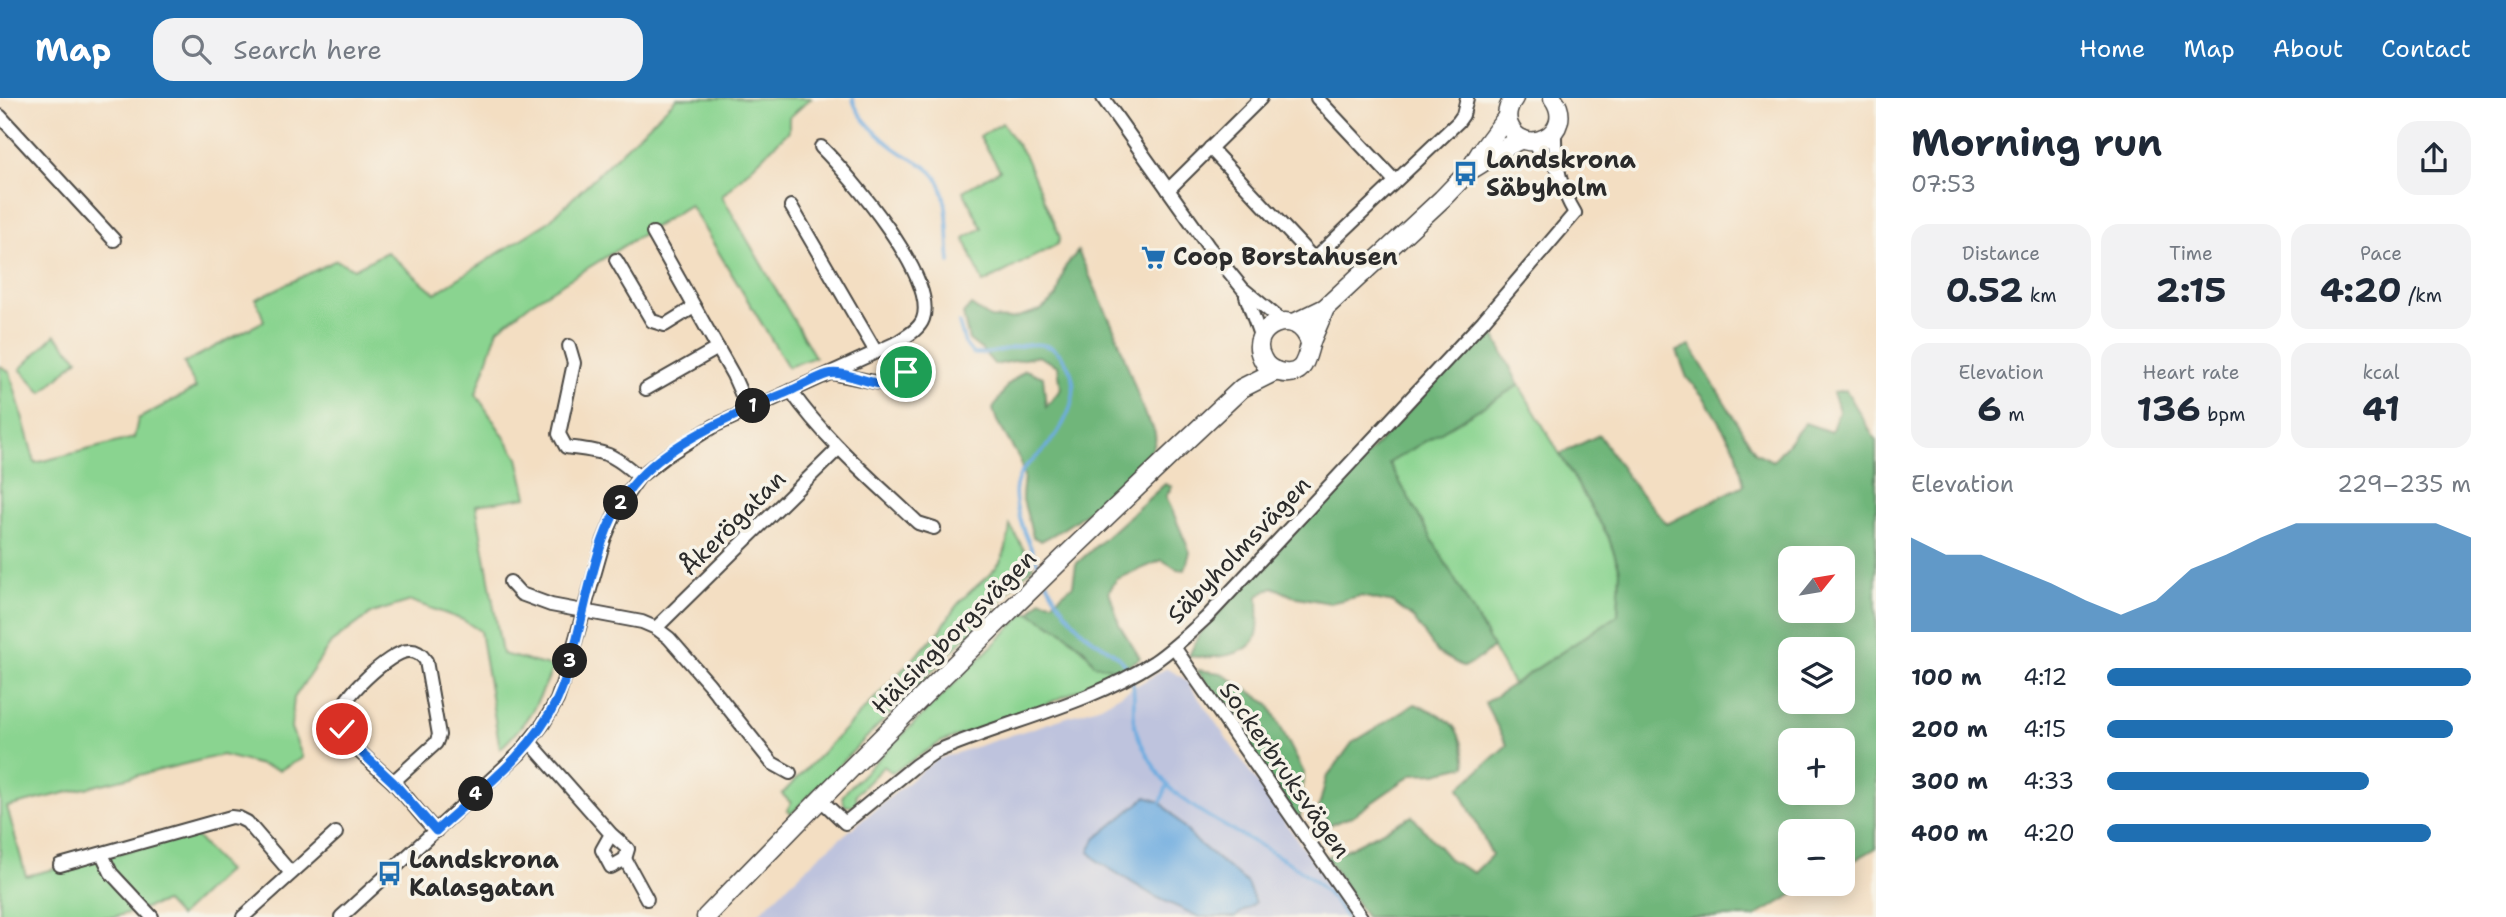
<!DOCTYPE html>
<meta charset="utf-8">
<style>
:root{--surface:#fff;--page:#f2f2f3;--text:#1f2937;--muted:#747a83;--accent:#1f6fb2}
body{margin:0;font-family:"Shantell Sans",sans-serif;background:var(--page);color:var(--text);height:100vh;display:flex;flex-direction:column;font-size:26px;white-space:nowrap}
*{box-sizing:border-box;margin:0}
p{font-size:23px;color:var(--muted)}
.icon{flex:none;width:38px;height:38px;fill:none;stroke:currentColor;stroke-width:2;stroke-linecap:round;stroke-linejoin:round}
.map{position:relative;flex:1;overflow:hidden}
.details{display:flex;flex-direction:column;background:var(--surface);width:630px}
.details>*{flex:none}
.needle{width:46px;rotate:60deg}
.tools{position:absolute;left:1778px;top:448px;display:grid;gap:14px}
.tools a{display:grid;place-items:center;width:77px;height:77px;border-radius:14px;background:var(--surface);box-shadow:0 4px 18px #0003;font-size:35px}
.pin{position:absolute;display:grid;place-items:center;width:60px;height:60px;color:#fff;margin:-30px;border:4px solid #fff;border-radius:50%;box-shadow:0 2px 7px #0007}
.km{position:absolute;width:35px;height:35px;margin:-18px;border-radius:50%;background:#222;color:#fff;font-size:19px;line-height:35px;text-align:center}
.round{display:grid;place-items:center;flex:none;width:74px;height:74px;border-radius:21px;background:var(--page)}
.summary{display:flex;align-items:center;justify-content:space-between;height:119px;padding:0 35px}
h1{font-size:38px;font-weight:700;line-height:52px}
.figures{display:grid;grid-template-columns:repeat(3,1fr);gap:10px;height:119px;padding:7px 35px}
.figures div{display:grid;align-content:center;border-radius:18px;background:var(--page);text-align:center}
.figures b{font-size:35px;font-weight:700}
.figures small{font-size:19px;font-weight:400}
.figures p{font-size:19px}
.chart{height:196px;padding:14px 35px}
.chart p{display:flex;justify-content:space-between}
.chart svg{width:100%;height:126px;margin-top:7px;fill:var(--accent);opacity:.7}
ul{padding:0 35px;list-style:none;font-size:23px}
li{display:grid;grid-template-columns:112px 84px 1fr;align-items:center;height:52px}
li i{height:18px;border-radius:9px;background:var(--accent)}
header{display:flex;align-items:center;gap:42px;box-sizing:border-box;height:98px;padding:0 35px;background:var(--accent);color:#fff}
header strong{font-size:33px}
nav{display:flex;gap:38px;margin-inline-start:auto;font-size:24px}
.search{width:490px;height:63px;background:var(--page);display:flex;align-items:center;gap:18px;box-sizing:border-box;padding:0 24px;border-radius:21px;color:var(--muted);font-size:26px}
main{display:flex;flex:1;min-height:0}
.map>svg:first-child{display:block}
.industrial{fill:#bec3dd}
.green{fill:#8ad490;stroke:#5a805e;stroke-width:2}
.forest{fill:#6fb67a;stroke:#4d7052;stroke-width:2;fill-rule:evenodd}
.water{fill:#6eace0;stroke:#4c6c86;stroke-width:2}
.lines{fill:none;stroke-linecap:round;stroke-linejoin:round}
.stream{stroke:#6eace0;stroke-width:3.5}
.street-casing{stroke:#494642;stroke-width:16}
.secondary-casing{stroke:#494642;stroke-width:21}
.street{stroke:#fff;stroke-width:12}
.secondary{stroke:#fff;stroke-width:18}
.route-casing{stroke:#fff;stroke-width:14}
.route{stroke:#1a73e8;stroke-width:9}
.labels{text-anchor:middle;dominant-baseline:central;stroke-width:7;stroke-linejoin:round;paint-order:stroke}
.poi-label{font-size:24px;font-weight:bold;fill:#2b2b2b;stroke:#f7f3e8;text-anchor:start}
.street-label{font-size:24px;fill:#2b2b2b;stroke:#f7f3e8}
</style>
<header>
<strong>Map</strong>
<div class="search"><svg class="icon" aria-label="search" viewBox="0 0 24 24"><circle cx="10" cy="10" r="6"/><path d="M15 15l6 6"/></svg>Search here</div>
<nav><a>Home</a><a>Map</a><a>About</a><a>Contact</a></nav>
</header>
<main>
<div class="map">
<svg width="1876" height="819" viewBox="0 0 1876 819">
<rect width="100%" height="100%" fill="#f7f3e8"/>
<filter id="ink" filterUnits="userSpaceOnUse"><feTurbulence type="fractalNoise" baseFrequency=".0143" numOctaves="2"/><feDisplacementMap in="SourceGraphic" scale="14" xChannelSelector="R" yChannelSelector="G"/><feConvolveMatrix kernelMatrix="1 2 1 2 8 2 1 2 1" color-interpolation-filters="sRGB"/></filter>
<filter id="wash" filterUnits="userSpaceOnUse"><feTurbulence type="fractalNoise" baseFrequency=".00686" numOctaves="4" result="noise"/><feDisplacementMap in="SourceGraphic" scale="28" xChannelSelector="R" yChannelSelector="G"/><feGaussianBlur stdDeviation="1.57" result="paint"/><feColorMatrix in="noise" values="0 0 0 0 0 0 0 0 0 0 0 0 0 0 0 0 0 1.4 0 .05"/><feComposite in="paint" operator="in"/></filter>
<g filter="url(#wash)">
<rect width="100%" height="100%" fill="#f3dec2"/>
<polygon class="industrial" points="1167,570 1186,582 1351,819 755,819 820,757 935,662 1101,608"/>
<g class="green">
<path d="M 677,0 L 811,0 L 789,20 L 789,33 L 722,98 L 815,259 L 788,269 L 690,107 L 531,205 L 498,231 L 476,296 L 518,360 L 527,399 L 476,407 L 502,556 L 553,569 C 538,605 529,623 500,651 L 480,533 L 463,522 L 411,503 L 372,515 L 331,545 L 294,600 L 291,630 L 303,660 L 280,672 L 222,657 L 7,709 L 26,778 L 194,736 L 227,773 L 179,819 L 165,804 L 114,819 L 0,819 L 0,268 L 10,274 L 35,365 L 134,340 L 138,321 L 196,290 L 184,265 L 264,223 L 256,201 L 336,162 L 354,171 L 387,154 L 435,195 L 548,124 Z"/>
<polygon points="1002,25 1025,58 1060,139 1058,146 983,185 964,140 982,130 963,93 1000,72 980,39"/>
<polygon points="55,237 78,261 42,295 20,271"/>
<polygon points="1519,287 1608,438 1620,472 1618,517 1513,586 1389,365"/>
<path d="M 1010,427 L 1033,468 C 1022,481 1010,490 1000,504 L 791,716 L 787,712 L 791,705 L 782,696 L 940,533 C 946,524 951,514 958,506 C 987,473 1005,478 1010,427 Z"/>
<polygon points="1025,515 1030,515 1062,533 1085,553 1094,566 1121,573 1047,606 941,644 892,675 884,668 856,696 857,704 852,708 845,708 842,699 849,690"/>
</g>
<g class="forest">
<path d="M 1078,153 L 1115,233 L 1146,320 C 1152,327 1157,334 1155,344 C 1151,358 1138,368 1128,377 C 1100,405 1077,425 1041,443 L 1033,439 L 1022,398 L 1024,378 L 1019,360 L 997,323 L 993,311 L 1007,288 L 1025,272 L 1043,279 L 1046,309 L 1061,291 L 1058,268 L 1038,258 L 995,267 L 982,252 L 969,242 L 963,216 L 971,207 L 990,220 L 1011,221 L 1041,212 L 1057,198 L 1065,169 Z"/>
<path d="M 1489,227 L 1519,287 L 1389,365 L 1493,549 L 1482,559 L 1464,569 L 1438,555 L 1414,521 L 1393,505 L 1360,498 L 1330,505 L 1292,498 L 1273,489 L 1258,498 C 1258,509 1259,522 1258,533 C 1253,560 1210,561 1189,558 L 1199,536 Z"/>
<path d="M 1690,248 L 1756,355 L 1773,363 L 1805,325 L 1831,334 L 1839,313 L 1833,294 L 1846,292 L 1876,343 L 1876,750 L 1843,769 L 1843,733 L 1790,733 L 1790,786 L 1812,786 L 1754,819 L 1366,819 L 1326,759 L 1348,751 L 1412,718 L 1451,763 L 1474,775 L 1492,757 L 1459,690 L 1507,647 L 1485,605 L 1618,517 L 1620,472 L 1608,438 L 1560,356 L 1599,337 L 1631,384 L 1667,426 L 1744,387 L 1736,352 L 1703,298 L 1687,280 L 1677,253 ZM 1790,460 L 1843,460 L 1843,513 L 1790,513 ZM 1790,551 L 1843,551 L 1843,604 L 1790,604 ZM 1790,642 L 1843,642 L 1843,695 L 1790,695 Z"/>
<polygon points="1165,386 1172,389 1166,398 1190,454 1185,472 1177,471 1162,462 1117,481 1109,493 1119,526 1140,560 1121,573 1094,566 1085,552 1062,533 1030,515 1041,502 1053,504 1073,487 1076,466"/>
<polygon points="1197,572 1221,575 1269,606 1304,675 1300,720 1294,716"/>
<path d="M 1415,606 C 1452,621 1461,627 1466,668 L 1436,675 L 1413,676 L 1351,719 L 1329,727 L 1319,709 L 1326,681 L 1352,645 Z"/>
</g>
<polygon class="water" points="1146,699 1161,704 1197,744 1247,785 1255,805 1235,819 1199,819 1154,798 1099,764 1089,754 1095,741"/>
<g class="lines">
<g class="stream">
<path d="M 853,0 C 855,18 886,45 902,55 C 915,63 933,70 939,84 C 950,108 947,139 950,164"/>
<path d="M 959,225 L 965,246 L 973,256 C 997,258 1026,241 1047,248 C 1058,251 1064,260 1069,270 C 1083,298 1062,334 1041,355 C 1028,367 1021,369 1016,388 C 1011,411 1032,452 1042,474"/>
<path d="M 1047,484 C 1055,502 1072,524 1088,538 C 1102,549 1123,556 1129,575"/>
<path d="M 1132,582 C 1137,599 1130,619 1137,635 C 1142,649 1159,679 1170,690 C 1222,739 1307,755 1345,819"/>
<polyline points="1161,704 1167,687"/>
</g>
</g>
</g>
<g filter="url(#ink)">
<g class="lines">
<defs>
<g id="street">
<polyline points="1103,0 1208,148 1243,191 1283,224"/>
<polyline points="1317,0 1395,83"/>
<polyline points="0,18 114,142"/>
<polyline points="1531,43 1556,69"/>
<path d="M 821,49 C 849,77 938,180 923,221 C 919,232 905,239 896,245"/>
<polyline points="1210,50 1314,161 1458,24 1463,17 1467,0"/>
<polyline points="1168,92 1261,0"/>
<polyline points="791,108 876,254"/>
<polyline points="653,135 733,277 748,311"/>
<polyline points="616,162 652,223 665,227 694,209"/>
<polyline points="1246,198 1261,240"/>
<path d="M 569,248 L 574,265 L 559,336 L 566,349 C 605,354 610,353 639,379"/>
<polyline points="646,291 718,250"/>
<path d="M 791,293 C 826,343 874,383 918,425 L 934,430"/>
<polyline points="510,484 521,496 551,507 642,524 656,530 669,540 709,586 772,665 790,675"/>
<polyline points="656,530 839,350"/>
<polyline points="1174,549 1361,819"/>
<polyline points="529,643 611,736 602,752 611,769 625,761 628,751 611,736"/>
<path d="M 393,684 L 436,645 L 439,637 L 426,563 C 422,557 416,552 408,553 C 391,553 337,603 338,621 C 339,641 379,670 394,685 C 408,700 421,718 436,733"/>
<path d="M 820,701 L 845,725 L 916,667 L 935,654 C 1007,623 1088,607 1154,564 C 1173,551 1190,535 1207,519 L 1483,223 L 1575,115 C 1559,89 1554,62 1555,31"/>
<polyline points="102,756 111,775 152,819"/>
<polyline points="625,761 647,801"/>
<polyline points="60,767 231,719 239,720 247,724 291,775"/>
<polyline points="243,819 336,735"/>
<polyline points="341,819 520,655 543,626 557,602 567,572 604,442 617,411 639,379 666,358 714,328 896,245 906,266 902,281 889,287 831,275"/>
</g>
<g id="secondary">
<path d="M 1514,0 C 1508,8 1505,17 1509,27 C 1523,62 1578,35 1553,0"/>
<path d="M 1472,71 C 1490,61 1504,48 1522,41"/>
<polyline points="1294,225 1325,210 1442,101 1469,73 1480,55 1507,19"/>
<path d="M 1310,245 C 1298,205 1246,229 1262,260 C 1265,267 1271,272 1279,274 C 1307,281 1306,256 1312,241 C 1316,231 1321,221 1325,210"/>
<path d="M 706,819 C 880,638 1059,461 1242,290 L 1276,273"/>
</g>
</defs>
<use href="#street" class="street-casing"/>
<use href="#secondary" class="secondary-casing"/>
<use href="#street" class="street"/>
<use href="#secondary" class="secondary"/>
</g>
</g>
<g class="lines" filter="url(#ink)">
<defs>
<path id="route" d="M 342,631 L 360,653 L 393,684 L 436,733 C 478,694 532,655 557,602 C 588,533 586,436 639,380 C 675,341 742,314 790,293 C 802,288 815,280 828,276 C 851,270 893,304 906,274"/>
</defs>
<use href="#route" class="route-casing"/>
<use href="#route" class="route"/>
</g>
<defs>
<symbol id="bus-bare" viewBox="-9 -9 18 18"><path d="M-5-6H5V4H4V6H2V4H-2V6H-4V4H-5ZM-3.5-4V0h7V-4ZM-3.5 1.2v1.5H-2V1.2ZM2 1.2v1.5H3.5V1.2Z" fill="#1f6fb2" stroke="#f7f3e8" stroke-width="2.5" paint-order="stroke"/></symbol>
<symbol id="supermarket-bare" viewBox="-9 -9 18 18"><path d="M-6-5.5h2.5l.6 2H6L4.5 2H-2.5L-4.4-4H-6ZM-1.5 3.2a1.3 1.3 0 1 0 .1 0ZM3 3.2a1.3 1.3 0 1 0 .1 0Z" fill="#1f6fb2" stroke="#f7f3e8" stroke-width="2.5" paint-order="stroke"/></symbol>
</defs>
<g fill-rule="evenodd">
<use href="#bus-bare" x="1448" y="58" width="35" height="35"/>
<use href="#supermarket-bare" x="1136" y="142" width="35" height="35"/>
<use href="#bus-bare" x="372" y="758" width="35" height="35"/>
</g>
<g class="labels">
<g class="poi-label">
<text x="1486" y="62">Landskrona<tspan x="1486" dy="28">Säbyholm</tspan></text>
<text x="1173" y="159">Coop Borstahusen</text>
<text x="409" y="762">Landskrona<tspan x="409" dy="28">Kalasgatan</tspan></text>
</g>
<g class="street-label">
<text transform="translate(733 425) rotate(-45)">Åkerögatan</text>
<text transform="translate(1239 452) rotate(-46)">Säbyholmsvägen</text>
<text transform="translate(954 534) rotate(-45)">Hälsingborgsvägen</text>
<text transform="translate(1285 672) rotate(55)">Sockerbruksvägen</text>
</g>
</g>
</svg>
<div class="tools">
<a><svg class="needle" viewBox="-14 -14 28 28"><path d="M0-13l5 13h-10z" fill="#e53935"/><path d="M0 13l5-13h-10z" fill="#747a83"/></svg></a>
<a><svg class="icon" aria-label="layers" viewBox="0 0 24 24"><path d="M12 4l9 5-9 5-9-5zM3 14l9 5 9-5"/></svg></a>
<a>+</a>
<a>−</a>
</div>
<div class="pin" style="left:906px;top:274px;background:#1e9e55"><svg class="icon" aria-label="arrive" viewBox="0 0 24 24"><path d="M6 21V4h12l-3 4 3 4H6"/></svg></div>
<div class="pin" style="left:342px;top:631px;background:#d93025"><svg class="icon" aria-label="check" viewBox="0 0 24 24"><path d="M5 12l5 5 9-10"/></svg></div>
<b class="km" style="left:753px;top:308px">1</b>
<b class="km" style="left:621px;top:405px">2</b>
<b class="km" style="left:570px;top:563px">3</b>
<b class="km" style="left:476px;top:696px">4</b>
</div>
<section class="details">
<div class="summary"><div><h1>Morning run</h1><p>07:53</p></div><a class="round"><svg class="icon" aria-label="share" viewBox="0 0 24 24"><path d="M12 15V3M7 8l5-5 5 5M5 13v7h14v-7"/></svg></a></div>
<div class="figures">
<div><p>Distance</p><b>0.52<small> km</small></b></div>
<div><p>Time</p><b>2:15</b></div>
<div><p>Pace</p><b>4:20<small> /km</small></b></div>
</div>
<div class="figures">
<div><p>Elevation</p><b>6<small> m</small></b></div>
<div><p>Heart rate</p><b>136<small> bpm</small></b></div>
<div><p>kcal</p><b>41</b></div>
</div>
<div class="chart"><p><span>Elevation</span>229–235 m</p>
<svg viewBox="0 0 160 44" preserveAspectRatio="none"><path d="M0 44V11L10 17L20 17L30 22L40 27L50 33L60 38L70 33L80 22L90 17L100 11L110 6L120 6L130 6L140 6L150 6L160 11V44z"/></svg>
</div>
<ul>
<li><b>100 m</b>4:12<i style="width:100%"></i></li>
<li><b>200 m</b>4:15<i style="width:95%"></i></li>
<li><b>300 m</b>4:33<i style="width:72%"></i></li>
<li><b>400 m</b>4:20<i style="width:89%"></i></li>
</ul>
</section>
</main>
